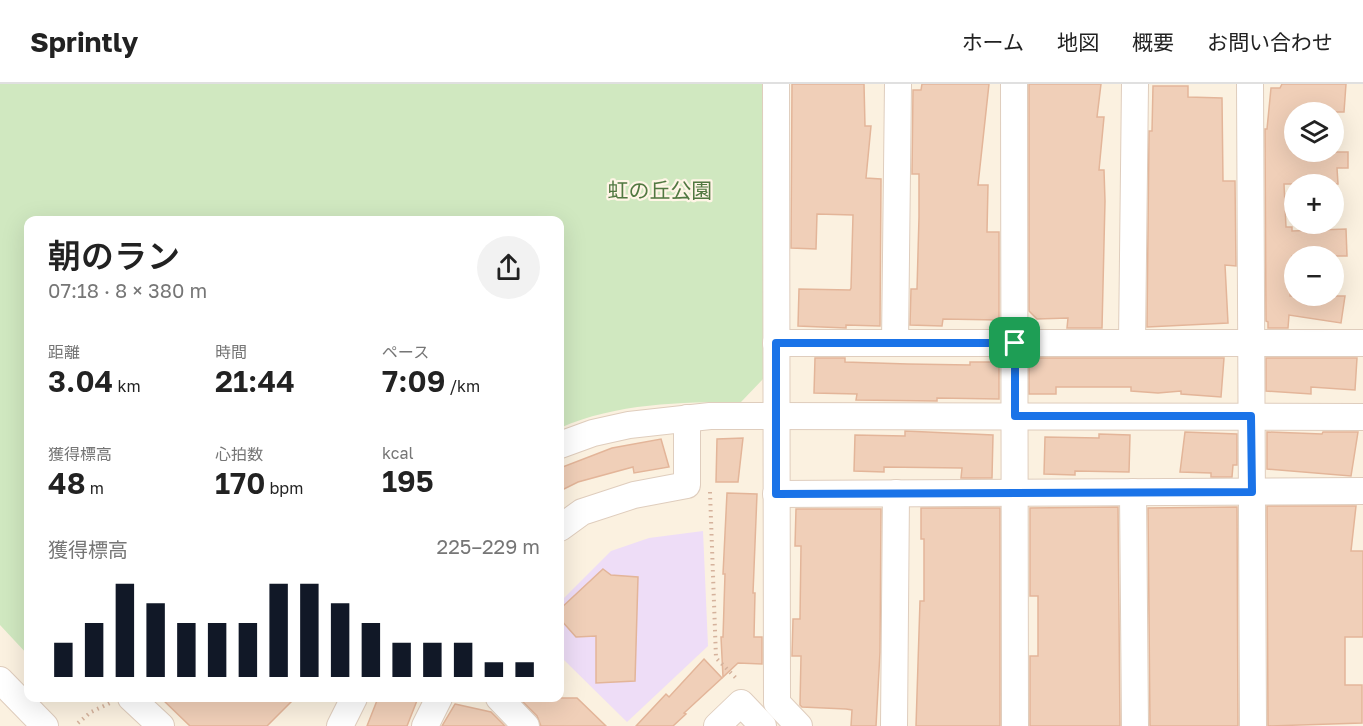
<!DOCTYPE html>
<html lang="ja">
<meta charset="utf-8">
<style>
:root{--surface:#fff;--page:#f2f2f2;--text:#222;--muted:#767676;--line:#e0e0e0;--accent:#111827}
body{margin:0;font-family:"Golos Text","Noto Sans JP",sans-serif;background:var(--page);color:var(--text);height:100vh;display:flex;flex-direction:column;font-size:22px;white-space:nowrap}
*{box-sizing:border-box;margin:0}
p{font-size:20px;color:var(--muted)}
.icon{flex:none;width:33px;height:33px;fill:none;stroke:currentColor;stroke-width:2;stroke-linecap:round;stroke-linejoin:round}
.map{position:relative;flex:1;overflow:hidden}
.details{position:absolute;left:24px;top:132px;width:540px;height:486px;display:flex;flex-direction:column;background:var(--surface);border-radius:12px;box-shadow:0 6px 24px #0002}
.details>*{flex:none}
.tools{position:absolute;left:1284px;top:18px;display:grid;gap:12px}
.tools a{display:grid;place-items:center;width:60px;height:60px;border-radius:50%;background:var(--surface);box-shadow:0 6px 24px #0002;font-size:30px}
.pin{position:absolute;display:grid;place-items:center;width:51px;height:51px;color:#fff;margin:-26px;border-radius:12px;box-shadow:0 3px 9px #0006}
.round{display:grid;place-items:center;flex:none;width:63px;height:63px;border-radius:32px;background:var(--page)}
.headline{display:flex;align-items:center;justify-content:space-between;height:102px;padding:0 24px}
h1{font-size:33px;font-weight:600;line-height:45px}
.metrics{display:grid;grid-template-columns:repeat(3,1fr);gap:9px;height:102px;padding:6px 24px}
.metrics div{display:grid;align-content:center}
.metrics b{font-size:30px;font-weight:600}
.metrics small{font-size:16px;font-weight:400}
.metrics p{font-size:16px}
.chart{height:168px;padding:12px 24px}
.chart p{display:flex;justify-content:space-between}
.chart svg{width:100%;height:108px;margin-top:6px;stroke:var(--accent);stroke-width:6}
header{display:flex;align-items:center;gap:36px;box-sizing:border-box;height:84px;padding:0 30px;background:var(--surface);border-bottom:2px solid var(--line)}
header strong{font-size:28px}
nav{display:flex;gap:33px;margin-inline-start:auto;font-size:21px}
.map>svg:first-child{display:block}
.education{fill:#eeddf7}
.green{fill:#d0e8c0}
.building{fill:#f0cfb8;stroke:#e3b599;stroke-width:1.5}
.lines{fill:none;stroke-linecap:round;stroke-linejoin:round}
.minor-casing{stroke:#dfcdbd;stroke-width:28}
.path{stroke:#d5b29c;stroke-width:4;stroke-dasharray:1.5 4.5;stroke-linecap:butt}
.minor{stroke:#fff;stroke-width:26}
.route-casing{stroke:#fff;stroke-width:12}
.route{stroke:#1a73e8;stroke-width:8}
.labels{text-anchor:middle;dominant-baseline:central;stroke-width:4.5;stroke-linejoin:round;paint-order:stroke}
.park-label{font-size:21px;fill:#517841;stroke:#fff5e6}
</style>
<header>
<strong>Sprintly</strong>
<nav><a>ホーム</a><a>地図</a><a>概要</a><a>お問い合わせ</a></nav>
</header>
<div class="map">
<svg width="1363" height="642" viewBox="0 0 1363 642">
<rect width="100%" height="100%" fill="#fbf1e0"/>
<polygon class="education" points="703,447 708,562 627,638 560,572 560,518 611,467 649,454"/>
<path class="green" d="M 0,0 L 765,0 L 764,294 L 741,318 C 681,318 616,319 560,344 L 560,136 L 28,136 L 28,571 L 0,541 Z"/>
<g class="building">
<polygon points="792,0 864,0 865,42 871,42 866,94 881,95 880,242 846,241 846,244 798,242 799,205 850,206 851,204 853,131 817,130 816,165 791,164"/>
<polygon points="922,0 989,0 978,101 988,101 987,148 999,148 999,236 943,235 942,242 910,241 911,205 917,205 919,133 919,90 912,90 913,6 921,6"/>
<polygon points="1029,0 1101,0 1097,33 1104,33 1099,86 1104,86 1105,117 1102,244 1067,244 1068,234 1037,235 1029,227"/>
<polygon points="1282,0 1346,0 1344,28 1294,28 1294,68 1348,68 1348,84 1337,84 1338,100 1284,100 1286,143 1292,143 1292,147 1346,145 1347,172 1292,172 1290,212 1345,212 1341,239 1289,231 1288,244 1268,244 1268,238 1266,237 1265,45 1267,45 1271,4 1280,4"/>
<polygon points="1153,2 1188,2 1188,13 1222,14 1223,97 1235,97 1236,182 1225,181 1228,239 1147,243 1149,47 1152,47"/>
<polygon points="815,274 845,274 845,278 908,280 970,281 970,278 999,278 999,315 937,314 937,317 856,316 857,310 814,309"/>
<polygon points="1029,274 1224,274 1221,313 1181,310 1181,307 1158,309 1131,307 1131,303 1056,303 1056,310 1029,310"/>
<polygon points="1266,274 1357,274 1355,306 1311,303 1311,310 1266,307"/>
<polygon points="905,347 993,351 992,394 961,394 962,384 884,383 884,388 854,387 855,351 905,352"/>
<polygon points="1185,348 1237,350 1237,381 1233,381 1232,393 1211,393 1211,389 1180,388"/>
<polygon points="1267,348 1322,350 1323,348 1358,348 1351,392 1267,385"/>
<polygon points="1099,350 1130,351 1129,388 1075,387 1075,391 1044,390 1045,353 1099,354"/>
<polygon points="743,354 738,398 716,398 717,355"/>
<polygon points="661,355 669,383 634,389 633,383 578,398 560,407 560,384 612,364"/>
<polygon points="727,409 757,410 753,509 755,509 754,553 762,553 762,580 738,579 723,593 721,553 723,553 725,490 723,490"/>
<polygon points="1267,422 1356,422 1351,467 1363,467 1363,553 1345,553 1345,601 1362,601 1362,639 1268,642"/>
<polygon points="1118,423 1120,642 1030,642 1030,572 1038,572 1038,512 1030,512 1030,424"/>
<polygon points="1237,423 1238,642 1150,642 1148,424"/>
<polygon points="921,424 1000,424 1000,642 916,642 920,517 924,517 924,455 921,455"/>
<polygon points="796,425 881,425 880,568 876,642 851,642 852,626 846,625 802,623 800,621 801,572 792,572 793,535 800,535 801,462 795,462"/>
<polygon points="603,485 611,491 638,493 635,597 596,599 596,552 576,553 560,535 560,525"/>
<polygon points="704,575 722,594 684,629 686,630 673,642 636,642 666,610 669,613"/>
<polygon points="161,614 295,614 267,642 190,642"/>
<polygon points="378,614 418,614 407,642 367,642"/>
<polygon points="519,614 577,614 606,642 541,642 537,632"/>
<polygon points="455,620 491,628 505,642 442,642"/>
</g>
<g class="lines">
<defs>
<g id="minor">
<polyline points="776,0 777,619 799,642"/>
<polyline points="1014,0 1015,642"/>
<polyline points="1250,0 1253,642"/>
<polyline points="776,259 1363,259"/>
<polyline points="895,259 898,0"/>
<polyline points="1132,259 1135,0"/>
<polyline points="560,361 593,349 629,341 710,332 1363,333"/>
<polyline points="1133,408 1135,642"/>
<polyline points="776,410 1363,407"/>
<polyline points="560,444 582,428 634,411 687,401 687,334"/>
<polyline points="0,596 45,642"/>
<polyline points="131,614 161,642"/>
<polyline points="499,614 526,642"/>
<polyline points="340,642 354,614"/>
<polyline points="425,642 439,614"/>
<polyline points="717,642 741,619 763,642"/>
<polyline points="894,642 896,409"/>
</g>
</defs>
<use href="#minor" class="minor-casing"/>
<g class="path">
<polyline points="710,408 716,574 738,596"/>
<polyline points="78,639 91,628 110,619"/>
</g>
<use href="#minor" class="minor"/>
</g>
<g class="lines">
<defs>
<polygon id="route" points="776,259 1015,259 1015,332 1251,332 1252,408 776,410"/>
</defs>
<use href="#route" class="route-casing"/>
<use href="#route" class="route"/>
</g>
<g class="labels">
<g class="park-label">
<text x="660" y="106">虹の丘公園</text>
</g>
</g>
</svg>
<div class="tools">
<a><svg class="icon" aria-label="layers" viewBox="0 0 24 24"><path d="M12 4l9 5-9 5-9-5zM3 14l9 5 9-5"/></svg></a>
<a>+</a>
<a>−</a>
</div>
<div class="pin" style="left:1015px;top:259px;background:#1e9e55"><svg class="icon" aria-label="arrive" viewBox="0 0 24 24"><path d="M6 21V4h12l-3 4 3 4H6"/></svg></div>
<section class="details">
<div class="headline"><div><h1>朝のラン</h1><p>07:18 · 8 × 380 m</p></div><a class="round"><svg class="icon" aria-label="share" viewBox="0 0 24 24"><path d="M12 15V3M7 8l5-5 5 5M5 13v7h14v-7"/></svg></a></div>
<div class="metrics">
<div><p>距離</p><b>3.04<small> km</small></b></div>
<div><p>時間</p><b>21:44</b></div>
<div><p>ペース</p><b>7:09<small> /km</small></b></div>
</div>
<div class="metrics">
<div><p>獲得標高</p><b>48<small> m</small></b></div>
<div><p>心拍数</p><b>170<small> bpm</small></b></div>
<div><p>kcal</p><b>195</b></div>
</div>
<div class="chart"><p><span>獲得標高</span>225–229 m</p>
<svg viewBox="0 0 160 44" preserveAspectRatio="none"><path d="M5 44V30M15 44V22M25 44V6M35 44V14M45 44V22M55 44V22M65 44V22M75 44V6M85 44V6M95 44V14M105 44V22M115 44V30M125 44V30M135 44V30M145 44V38M155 44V38"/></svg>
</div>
</section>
</div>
